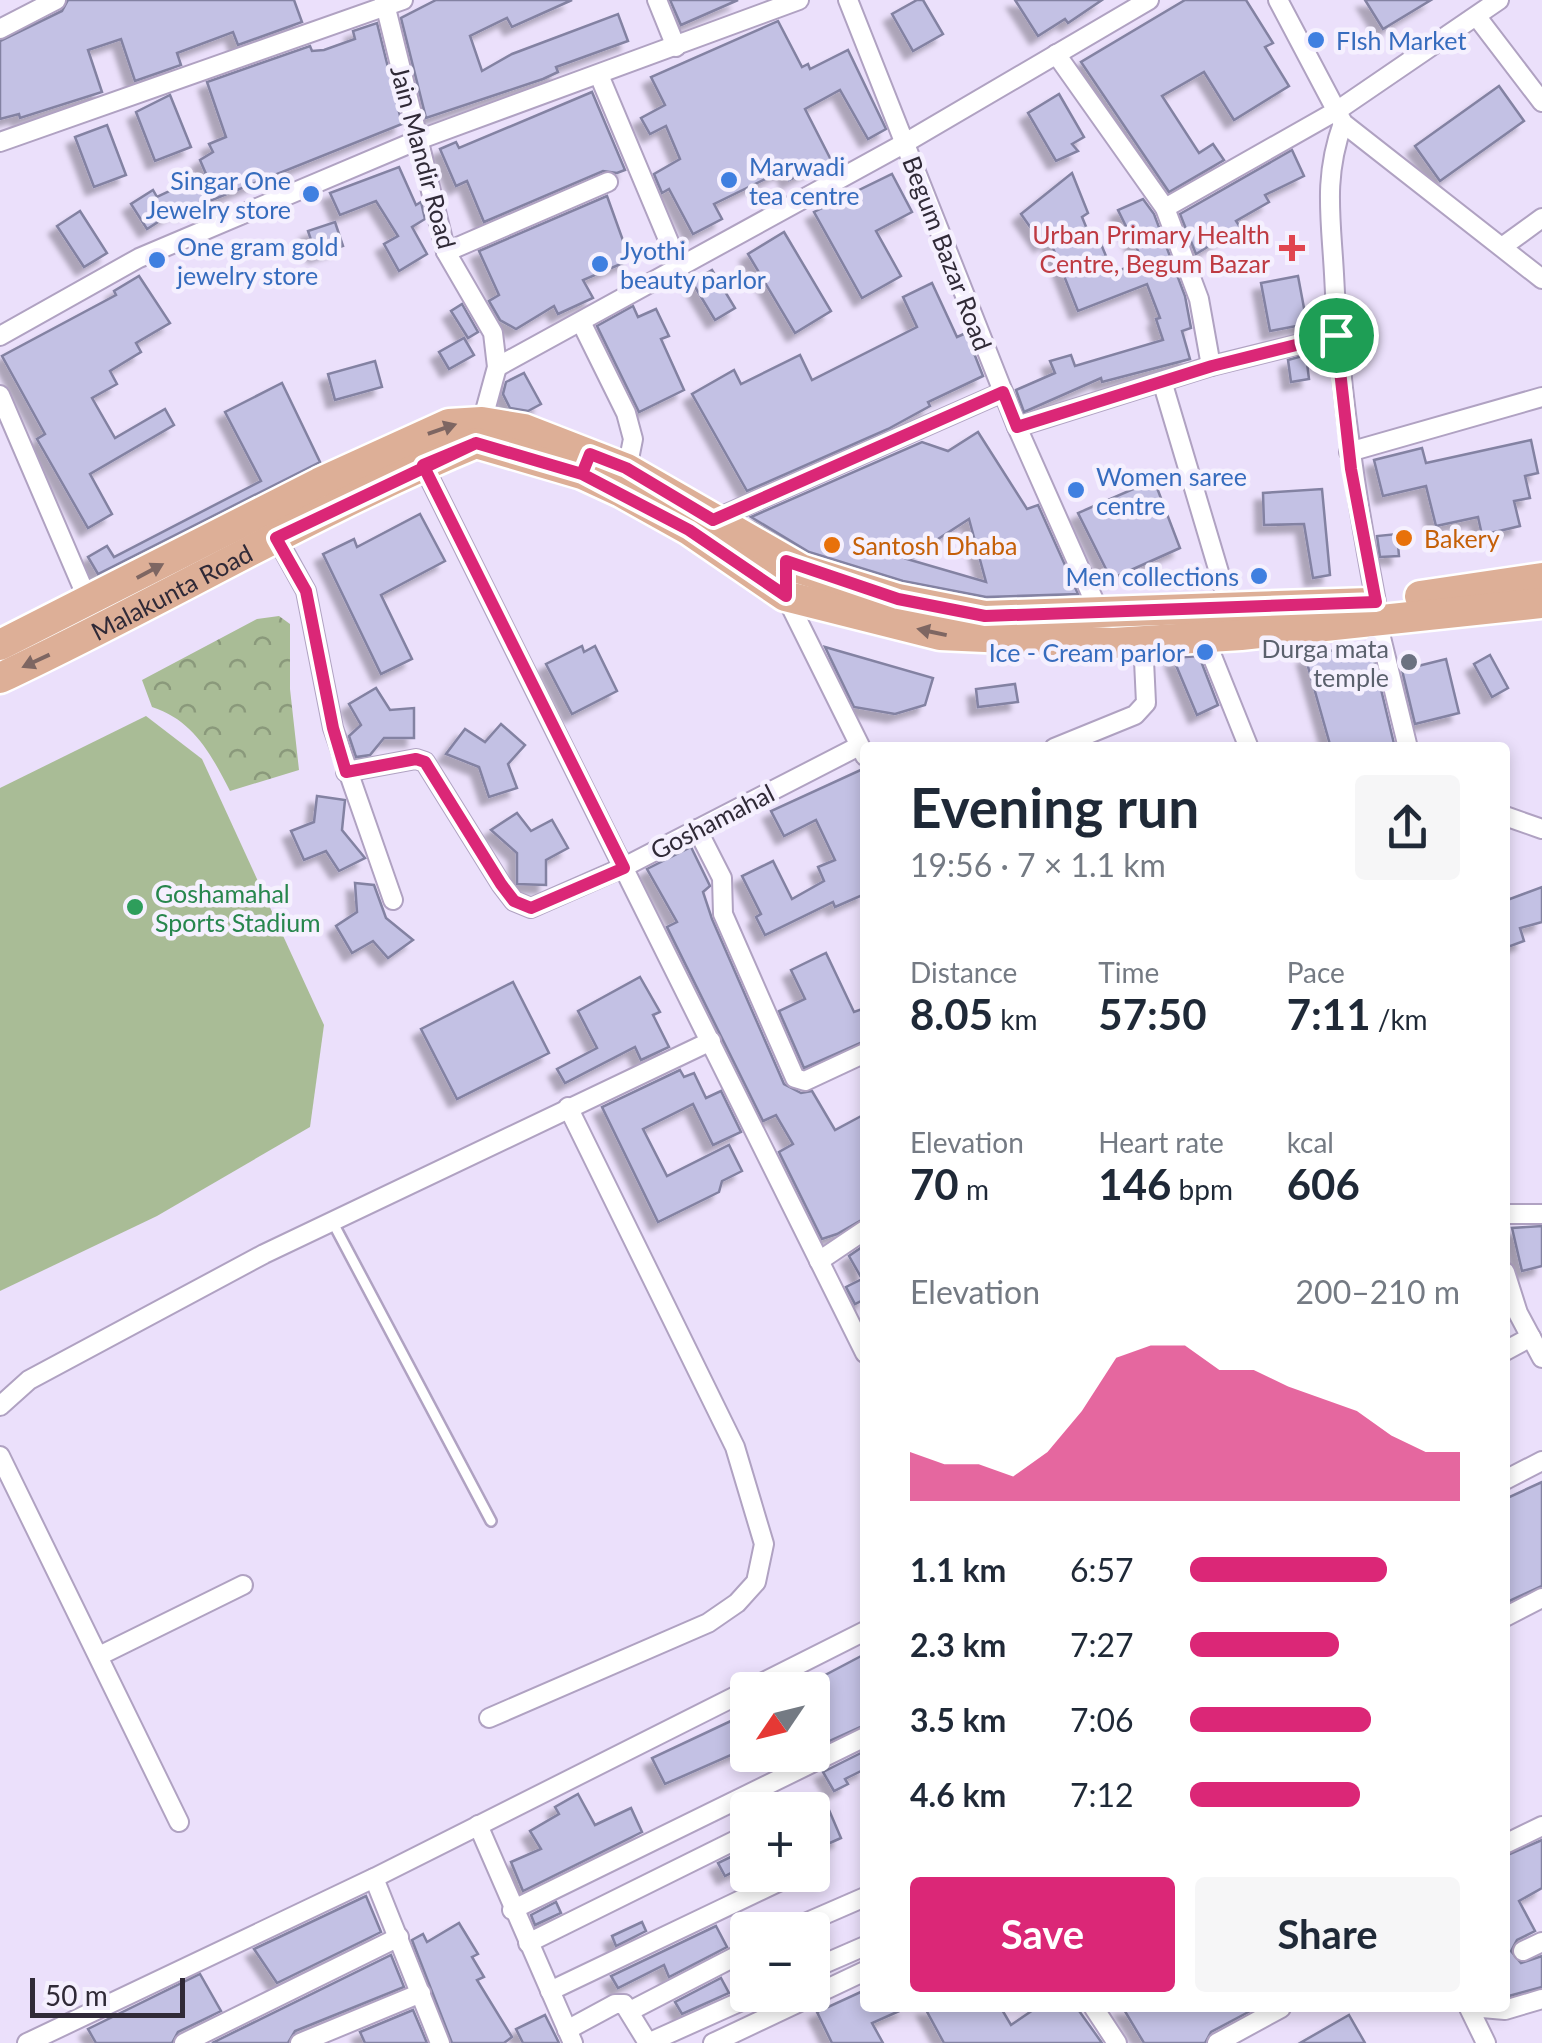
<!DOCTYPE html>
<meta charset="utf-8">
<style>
:root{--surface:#fff;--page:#f6f6f7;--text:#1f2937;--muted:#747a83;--accent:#db2777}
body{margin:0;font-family:Lato,sans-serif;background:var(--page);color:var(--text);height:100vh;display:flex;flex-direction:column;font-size:38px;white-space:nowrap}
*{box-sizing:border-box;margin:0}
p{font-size:32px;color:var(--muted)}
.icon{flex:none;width:55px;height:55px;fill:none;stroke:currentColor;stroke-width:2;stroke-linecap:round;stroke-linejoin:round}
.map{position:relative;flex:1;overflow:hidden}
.side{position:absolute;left:860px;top:742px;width:650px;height:1270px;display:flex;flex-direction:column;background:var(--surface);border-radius:10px;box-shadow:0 5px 15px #0003}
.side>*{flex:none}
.needle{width:65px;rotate:235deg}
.tools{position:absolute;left:730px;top:1672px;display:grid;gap:20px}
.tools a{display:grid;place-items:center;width:100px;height:100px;border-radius:10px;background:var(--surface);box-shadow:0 5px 15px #0003;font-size:50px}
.scale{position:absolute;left:30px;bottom:25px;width:155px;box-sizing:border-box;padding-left:10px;border:5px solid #302a37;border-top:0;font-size:28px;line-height:35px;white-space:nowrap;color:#302a37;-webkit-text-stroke:8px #f5f0fe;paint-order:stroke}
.pin{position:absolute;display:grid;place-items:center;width:85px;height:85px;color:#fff;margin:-42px;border:5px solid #fff;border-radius:50%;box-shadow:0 2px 10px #0007}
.round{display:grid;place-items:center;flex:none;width:105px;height:105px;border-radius:10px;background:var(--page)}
.headline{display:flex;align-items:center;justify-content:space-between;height:170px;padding:0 50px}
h1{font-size:55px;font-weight:700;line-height:75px}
.figures{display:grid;grid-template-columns:repeat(3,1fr);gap:15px;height:170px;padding:10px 50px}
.figures div{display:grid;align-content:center}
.figures b{font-size:42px;font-weight:700}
.figures small{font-size:28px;font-weight:400}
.figures p{font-size:28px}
.chart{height:280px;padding:20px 50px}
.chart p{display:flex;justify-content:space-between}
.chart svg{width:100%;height:180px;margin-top:10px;fill:var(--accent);opacity:.7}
.primary-button{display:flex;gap:20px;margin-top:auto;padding:20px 50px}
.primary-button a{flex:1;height:115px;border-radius:10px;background:var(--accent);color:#fff;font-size:40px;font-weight:700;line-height:115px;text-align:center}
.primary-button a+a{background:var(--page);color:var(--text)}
ul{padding:0 50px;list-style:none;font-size:32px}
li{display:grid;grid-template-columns:160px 120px 1fr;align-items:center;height:75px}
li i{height:25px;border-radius:12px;background:var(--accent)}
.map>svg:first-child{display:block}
.forest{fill:url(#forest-crowns)}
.garden{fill:#a9bc96}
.building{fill:#c3c1e4;stroke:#8382a2;stroke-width:2.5;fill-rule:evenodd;filter:url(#shadow)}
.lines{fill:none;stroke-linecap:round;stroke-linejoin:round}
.lane-casing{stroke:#b0a2c2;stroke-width:14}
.street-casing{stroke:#b0a2c2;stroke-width:22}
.primary-casing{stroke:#fff;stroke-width:35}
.lane{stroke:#fff;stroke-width:9}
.street{stroke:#fff;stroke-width:18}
.primary{stroke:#ddaf97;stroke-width:30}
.oneway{fill:#7e6662}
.route-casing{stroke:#fff;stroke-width:20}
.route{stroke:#db2777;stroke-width:12}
.shop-dot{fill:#3f7fe0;stroke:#f5f0fe;stroke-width:4}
.health-dot{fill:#e0444e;stroke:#f5f0fe;stroke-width:4}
.food-dot{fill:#e8710a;stroke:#f5f0fe;stroke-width:4}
.worship-dot{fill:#6b7280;stroke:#f5f0fe;stroke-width:4}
.leisure-dot{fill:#2e9e5b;stroke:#f5f0fe;stroke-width:4}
.labels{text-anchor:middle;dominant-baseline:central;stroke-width:9;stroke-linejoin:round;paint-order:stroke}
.shop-label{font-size:25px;fill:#366cbe;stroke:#f5f0fe;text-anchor:start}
.street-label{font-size:25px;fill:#302a37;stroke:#f5f0fe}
.health-label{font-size:25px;fill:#be3a42;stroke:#f5f0fe;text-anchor:end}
.food-label{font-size:25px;fill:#c56008;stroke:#f5f0fe;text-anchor:start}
.worship-label{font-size:25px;fill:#5b616d;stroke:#f5f0fe;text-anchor:end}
.leisure-label{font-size:25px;fill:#27864d;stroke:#f5f0fe;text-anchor:start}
</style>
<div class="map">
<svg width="1542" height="2043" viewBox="0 0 1542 2043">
<defs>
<pattern id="forest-crowns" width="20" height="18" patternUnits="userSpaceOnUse" patternTransform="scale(2.5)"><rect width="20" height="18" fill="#a9bc96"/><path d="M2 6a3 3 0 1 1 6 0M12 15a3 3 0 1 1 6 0" fill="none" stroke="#8a997b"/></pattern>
<filter id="shadow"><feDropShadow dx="-8" dy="8" stdDeviation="2.5" flood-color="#0004"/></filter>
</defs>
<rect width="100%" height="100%" fill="#ebe0fb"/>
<path class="forest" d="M 279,616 L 290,624 L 290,689 L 299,770 L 230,791 C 211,754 193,720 152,707 L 142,680 L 257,619 Z"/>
<polygon class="garden" points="146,716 202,759 324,1025 310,1127 157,1216 0,1291 0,788"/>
<g class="building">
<polygon points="68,0 294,0 302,22 238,45 233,32 177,53 181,65 135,81 121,39 88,50 102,92 20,118 19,114 0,119 0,41 62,11"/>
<polygon points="436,0 572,0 512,27 507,18 470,36 482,71 512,54 618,14 628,41 556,67 558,72 543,79 426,118 401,18"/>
<polygon points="670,0 738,0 681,25"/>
<polygon points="917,0 923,0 943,34 913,51 892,14"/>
<polygon points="1015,0 1102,0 1068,23 1065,19 1038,36"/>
<polygon points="1185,0 1246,0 1273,43 1265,47 1289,86 1234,120 1204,72 1162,96 1199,153 1213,144 1224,160 1169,192 1081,62"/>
<polygon points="1365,0 1431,0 1383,29"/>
<polygon points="778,21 802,67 808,64 810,69 848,50 886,129 868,139 840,90 805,109 831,160 789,180 784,170 714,204 722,219 693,234 669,189 662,193 654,174 680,159 666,126 650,134 641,118 665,105 651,77"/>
<polygon points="377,23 402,124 182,212 180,208 147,229 131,204 153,190 157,197 206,174 200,160 213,152 209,144 226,137 207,82 310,46 312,51 324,50 355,39 353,31"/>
<polygon points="1499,86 1524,121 1440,181 1415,146"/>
<polygon points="592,92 625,170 617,173 603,171 484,222 467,181 456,186 440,149 456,142 459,148"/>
<polygon points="1059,94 1084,137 1072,144 1078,151 1056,161 1028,113"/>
<polygon points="170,95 191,147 155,161 136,112"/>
<polygon points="107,125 126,175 94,187 75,137"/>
<polygon points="1292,150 1304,176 1265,195 1269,202 1236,221 1240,227 1196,254 1180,214"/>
<polygon points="399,167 416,205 421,202 425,219 412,227 427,254 399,271 384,244 398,236 376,201 340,215 330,193"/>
<polygon points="1072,173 1088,213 1082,217 1094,246 1101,244 1113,273 1143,261 1118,210 1143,199 1154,214 1185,296 1191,328 1182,331 1190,359 1102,382 1101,378 1024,412 1016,390 1055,373 1050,361 1071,355 1075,366 1163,340 1156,319 1160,318 1147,284 1078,311 1049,238 1042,244 1021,214"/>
<polygon points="892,174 912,212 876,231 901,276 862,298 814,212"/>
<polygon points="607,196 630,260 583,280 593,298 558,314 554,306 516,329 500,320 489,301 499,295 479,251"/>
<polygon points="80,211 107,253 84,267 57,226"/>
<polygon points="335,222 343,246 316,255 308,231"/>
<polygon points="784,232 831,311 795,333 748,254"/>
<polygon points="712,270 735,308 715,320 692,282"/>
<polygon points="139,276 170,323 136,343 141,352 110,371 117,384 92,398 115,438 165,409 174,425 90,474 112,514 88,528 37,439 45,434 2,356 116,295 114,291"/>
<polygon points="1298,276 1307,324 1270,331 1261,283"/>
<polygon points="932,283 957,337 966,333 983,376 928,402 930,406 888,429 747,491 692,394 734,370 741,384 800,355 812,380 917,327 903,297"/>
<polygon points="462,304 478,332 468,338 451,311"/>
<polygon points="633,306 638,317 656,309 669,336 661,339 684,390 639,412 597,326"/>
<polygon points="464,338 474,355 449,369 439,352"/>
<polygon points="1306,355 1309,379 1291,382 1288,360"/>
<polygon points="375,361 382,387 335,400 328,374"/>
<polygon points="524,373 541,404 528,411 510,408 503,394 506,382"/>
<polygon points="282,383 320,462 98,574 88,557 107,546 114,557 261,481 225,412"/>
<path d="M 978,432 L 1027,509 L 1038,505 L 1078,594 L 986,597 L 903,581 L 809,552 L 751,517 L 922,442 L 948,451 ZM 969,519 L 986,582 L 907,559 Z"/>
<polygon points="1531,440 1538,473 1525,476 1530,498 1514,501 1520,526 1482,535 1478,517 1436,526 1426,486 1383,496 1374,460 1422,448 1426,463"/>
<polygon points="1154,480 1180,548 1111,579 1078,513"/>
<polygon points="1322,489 1330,575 1313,578 1304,524 1264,525 1263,493"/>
<polygon points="420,514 445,561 381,595 412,659 381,674 323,554 354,539 357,547"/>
<polygon points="1397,534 1399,556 1380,557 1377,536"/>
<polygon points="1370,643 1395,748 1331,748 1305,656"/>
<polygon points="582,646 584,652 595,646 617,691 572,714 546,664"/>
<polygon points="825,647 933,678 925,705 895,714 854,707"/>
<polygon points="1490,655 1508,688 1492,697 1474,664"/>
<polygon points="1199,656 1218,705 1197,715 1173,658"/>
<polygon points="1446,659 1459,713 1415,724 1402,670"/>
<polygon points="1015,684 1018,702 978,707 976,689"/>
<polygon points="376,688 390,710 414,708 414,738 384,738 370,755 356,757 349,736 361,725 349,704"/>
<polygon points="501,724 525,745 508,764 517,788 489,797 479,767 446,754 465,729 485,742"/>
<polygon points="865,768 865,894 835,907 833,902 765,935 756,917 761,914 742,876 773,861 792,899 824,881 818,867 835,860 816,820 784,836 771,811"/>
<polygon points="317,796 345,800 342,830 365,858 339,871 326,851 304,860 291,831 314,822"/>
<polygon points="517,813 531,831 552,820 568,848 546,860 546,885 517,884 517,853 491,830"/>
<polygon points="691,847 710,886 703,892 712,919 784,1084 801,1093 812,1091 835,1130 865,1114 865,1218 837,1234 822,1239 779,1152 793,1144 776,1115 763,1121 667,927 677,922 647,869"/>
<polygon points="355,883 374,885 386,918 413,940 388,958 373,941 352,953 336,926 357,912"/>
<polygon points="1542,887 1542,922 1520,928 1524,941 1505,948 1505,893 1510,899"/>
<polygon points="826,953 854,1012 865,1008 865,1041 804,1068 779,1011 805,999 791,970"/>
<polygon points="640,977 660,1012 653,1015 669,1047 641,1060 635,1047 565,1083 557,1069 597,1048 578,1011"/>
<polygon points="513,982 549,1053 457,1099 421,1029"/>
<polygon points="680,1070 684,1077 694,1073 706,1098 721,1091 741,1132 713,1145 693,1104 643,1129 667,1176 729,1145 742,1171 722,1181 719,1192 658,1222 602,1107"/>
<polygon points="1542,1226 1542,1266 1522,1271 1512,1228"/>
<polygon points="865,1245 865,1299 855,1304 846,1287 862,1279 849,1256"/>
<polygon points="1542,1482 1542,1586 1505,1603 1505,1499"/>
<polygon points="865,1654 865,1725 812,1749 812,1682"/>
<polygon points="733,1720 747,1748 665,1784 652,1758"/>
<polygon points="865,1751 865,1769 845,1779 848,1784 834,1791 823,1772"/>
<polygon points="578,1794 595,1825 631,1808 642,1832 523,1891 511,1862 541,1849 530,1831 559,1814 555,1807"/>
<polygon points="829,1810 841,1838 812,1851 812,1817"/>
<polygon points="1542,1840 1542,1888 1519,1901 1535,1931 1517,1940 1511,1951 1521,1963 1542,1956 1542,1987 1505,1997 1505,1856"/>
<polygon points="747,1849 748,1864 725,1876 718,1863"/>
<polygon points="366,1896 381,1932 277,1983 254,1949"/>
<polygon points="556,1902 561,1913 535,1925 531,1915"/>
<polygon points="642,1922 646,1931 616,1946 612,1936"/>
<polygon points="459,1923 478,1954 472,1957 484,1977 477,1980 512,2037 504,2043 452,2043 412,1940 423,1934 427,1942"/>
<polygon points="716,1926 727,1947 669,1977 664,1965 618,1988 611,1976"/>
<polygon points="391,1955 404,1987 295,2031 288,2043 212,2043"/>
<polygon points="200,1974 221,2011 178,2032 172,2043 96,2043 88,2029"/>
<polygon points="721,1978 729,1993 682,2014 675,2002"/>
<polygon points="865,1990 865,2008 906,2008 872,2023 883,2043 832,2043 817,2012"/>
<polygon points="925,2008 1001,2008 1011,2025 1036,2008 1077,2008 1102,2043 944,2043"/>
<polygon points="1123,2008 1256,2008 1211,2032 1205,2043 1144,2043"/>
<polygon points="413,2010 427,2043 365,2043 360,2032"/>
<polygon points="545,2015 559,2043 523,2043 516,2029"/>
<polygon points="1349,2015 1365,2043 1300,2043"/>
</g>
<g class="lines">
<defs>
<polyline id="lane" points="332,1221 491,1521"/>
<g id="street">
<polyline points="384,0 446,252 493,333 497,367 482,422"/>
<polyline points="657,0 676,47"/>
<polyline points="848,0 1017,427 1100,614"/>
<polyline points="1278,0 1343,123 1542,279"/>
<polyline points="1477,17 1542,102"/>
<polyline points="0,29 56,0"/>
<polyline points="1056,54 1165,208 1199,299 1211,366"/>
<polyline points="599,75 680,268"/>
<path d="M 1343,123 C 1323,178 1331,218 1334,274 C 1339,386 1355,493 1376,602"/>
<polyline points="0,142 403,0"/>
<polyline points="1165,208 1338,110 1499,0"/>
<polyline points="1502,247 1542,218"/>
<polyline points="446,252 608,182"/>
<polyline points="581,322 626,413 633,439 627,469"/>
<polyline points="0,336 139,258 418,140 799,0"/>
<polyline points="497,367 905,143 1149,0"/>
<polyline points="1162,381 1230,609"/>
<polyline points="0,395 91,607"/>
<polyline points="1017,427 1211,366 1336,335"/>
<polyline points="1349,452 1542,397"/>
<polyline points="423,465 865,1353"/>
<polyline points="713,520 1003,392"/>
<polyline points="276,537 306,591 333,728 393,900"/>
<polyline points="785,595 865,756"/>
<polyline points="1377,621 1408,748"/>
<polyline points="1204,636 1249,748"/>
<polyline points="1054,748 1135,715 1146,703 1143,639"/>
<polyline points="346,772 416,759 425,762 501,884 514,901 531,908 624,867 859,746"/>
<polyline points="1505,816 1542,829"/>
<polyline points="697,829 722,878 723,914 795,1078 805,1081 865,1053"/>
<polyline points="1505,1214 1542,1214"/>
<polyline points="819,1261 865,1230"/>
<polyline points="1505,1272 1518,1313 1542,1358"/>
<polyline points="1505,1351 1531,1337"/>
<polyline points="0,1406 29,1380 264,1254 711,1041"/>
<polyline points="0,1456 179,1822"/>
<polyline points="1505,1480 1542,1461"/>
<polyline points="1505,1617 1542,1598"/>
<polyline points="101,1655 243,1585"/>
<polyline points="489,1718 708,1623 737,1603 756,1582 764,1544 735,1447 568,1107"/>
<polyline points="794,1810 802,1806"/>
<polyline points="478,1825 573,2043"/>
<polyline points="1505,1844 1542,1826"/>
<polyline points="812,1866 817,1863"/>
<polyline points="374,1878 440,2043"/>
<polyline points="512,1910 865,1737"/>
<polyline points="789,1930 865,1897"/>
<polyline points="528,1943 748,1834"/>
<polyline points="1523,1951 1542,1942"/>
<polyline points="812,1969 865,1946"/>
<polyline points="550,1991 793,1875"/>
<polyline points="1094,2008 1117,2043"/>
<polyline points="1469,2008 1486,2043"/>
<polyline points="1482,2008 1505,2010 1542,1999"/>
<polyline points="630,2011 748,1950"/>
<polyline points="567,2030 615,2004 624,2004 648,2043"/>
<polyline points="27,2043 374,1878 865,1631"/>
<polyline points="184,2043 399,1937"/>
<polyline points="300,2043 421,1993"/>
<polyline points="648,2043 755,1995"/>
<polyline points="713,2043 865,1971"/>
<polyline points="1217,2043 1281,2008"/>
</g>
<g id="primary">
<polyline points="1420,596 1542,578"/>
<polyline points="0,645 319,483 449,424 482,422 524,429 627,469 801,569 898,599 985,616 1369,603"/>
<path id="s1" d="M 0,678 C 160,603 312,511 476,443 L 582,474 L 621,492 L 689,530 L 785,596 L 940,635 L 1113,643 L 1241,635 L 1542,603"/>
</g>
</defs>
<use href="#lane" class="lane-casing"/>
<use href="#street" class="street-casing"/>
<use href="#primary" class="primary-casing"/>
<use href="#lane" class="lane"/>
<use href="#street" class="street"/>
<use href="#primary" class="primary"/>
</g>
<defs><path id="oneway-solid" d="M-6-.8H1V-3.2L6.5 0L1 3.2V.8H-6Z" transform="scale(2.5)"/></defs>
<g class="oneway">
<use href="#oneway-solid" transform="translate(442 429) rotate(-19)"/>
<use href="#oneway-solid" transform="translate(150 571) rotate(-28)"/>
<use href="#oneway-solid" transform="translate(932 632) rotate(-168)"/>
<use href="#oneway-solid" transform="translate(36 661) rotate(155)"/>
</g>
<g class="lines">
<defs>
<polyline id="route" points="1336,335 1212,366 1017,427 1003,392 713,520 626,468 590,454 582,474 476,443 276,538 306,591 333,728 346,772 416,759 425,762 501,884 514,901 531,908 624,868 423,465 476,443 582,474 689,530 786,596 786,561 898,599 985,616 1376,602 1351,469 1336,335"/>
</defs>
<use href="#route" class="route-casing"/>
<use href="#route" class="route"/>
</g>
<g class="shop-dot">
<circle cx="1316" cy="40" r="10"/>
<circle cx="729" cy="180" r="10"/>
<circle cx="311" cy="194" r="10"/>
<circle cx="157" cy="260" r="10"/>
<circle cx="600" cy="264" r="10"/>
<circle cx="1076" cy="490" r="10"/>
<circle cx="1259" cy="576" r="10"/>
<circle cx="1205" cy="652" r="10"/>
</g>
<path class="health-dot" d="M1287 233h10v10h10v10h-10v10h-10v-10h-10v-10h10z"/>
<g class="food-dot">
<circle cx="1404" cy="538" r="10"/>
<circle cx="832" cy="545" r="10"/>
</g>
<circle class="worship-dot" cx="1409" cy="662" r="10"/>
<circle class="leisure-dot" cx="135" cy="907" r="10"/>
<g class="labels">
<g class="shop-label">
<text x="1336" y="40">FIsh Market</text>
<text x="749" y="166">Marwadi<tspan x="749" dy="29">tea centre</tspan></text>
<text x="291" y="180" text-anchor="end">Singar One<tspan x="291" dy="29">Jewelry store</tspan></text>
<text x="177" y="246">One gram gold<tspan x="177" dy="29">jewelry store</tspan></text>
<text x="620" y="250">Jyothi<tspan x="620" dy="29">beauty parlor</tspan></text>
<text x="1096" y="476">Women saree<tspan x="1096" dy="29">centre</tspan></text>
<text x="1239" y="576" text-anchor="end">Men collections</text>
<text x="1185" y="652" text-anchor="end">Ice - Cream parlor</text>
</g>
<g class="street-label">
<text transform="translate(424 157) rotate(75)">Jain Mandir Road</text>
<text transform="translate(948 253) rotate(69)">Begum Bazar Road</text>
<text stroke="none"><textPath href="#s1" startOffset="192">Malakunta Road</textPath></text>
<text transform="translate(712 821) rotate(-27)">Goshamahal</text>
</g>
<g class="health-label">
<text x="1270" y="234">Urban Primary Health<tspan x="1270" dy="29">Centre, Begum Bazar</tspan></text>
</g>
<g class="food-label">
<text x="1424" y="538">Bakery</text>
<text x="852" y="545">Santosh Dhaba</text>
</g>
<g class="worship-label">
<text x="1389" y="648">Durga mata<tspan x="1389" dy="29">temple</tspan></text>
</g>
<g class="leisure-label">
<text x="155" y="893">Goshamahal<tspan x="155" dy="29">Sports Stadium</tspan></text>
</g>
</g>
</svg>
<div class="tools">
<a><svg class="needle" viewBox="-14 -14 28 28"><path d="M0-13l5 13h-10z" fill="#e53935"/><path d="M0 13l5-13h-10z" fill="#747a83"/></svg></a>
<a>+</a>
<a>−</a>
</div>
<div class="scale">50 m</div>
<div class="pin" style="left:1336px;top:335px;background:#1e9e55"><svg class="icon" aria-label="arrive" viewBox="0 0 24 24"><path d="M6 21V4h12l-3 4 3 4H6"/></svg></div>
<section class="side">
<div class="headline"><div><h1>Evening run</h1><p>19:56 · 7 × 1.1 km</p></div><a class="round"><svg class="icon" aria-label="share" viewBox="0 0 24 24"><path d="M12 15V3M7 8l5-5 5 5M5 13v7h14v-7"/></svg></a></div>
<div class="figures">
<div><p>Distance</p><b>8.05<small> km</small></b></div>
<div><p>Time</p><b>57:50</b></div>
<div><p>Pace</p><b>7:11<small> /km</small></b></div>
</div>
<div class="figures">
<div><p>Elevation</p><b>70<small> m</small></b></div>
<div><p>Heart rate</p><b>146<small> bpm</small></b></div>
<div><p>kcal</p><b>606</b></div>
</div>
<div class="chart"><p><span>Elevation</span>200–210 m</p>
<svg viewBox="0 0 160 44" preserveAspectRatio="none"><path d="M0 44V32L10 35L20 35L30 38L40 32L50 22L60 9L70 6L80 6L90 12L100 12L110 16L120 19L130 22L140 28L150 32L160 32V44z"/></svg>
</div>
<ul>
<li><b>1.1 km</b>6:57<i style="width:73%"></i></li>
<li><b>2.3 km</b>7:27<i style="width:55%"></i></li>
<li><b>3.5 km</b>7:06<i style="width:67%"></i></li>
<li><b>4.6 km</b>7:12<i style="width:63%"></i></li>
</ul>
<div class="primary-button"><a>Save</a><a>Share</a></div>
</section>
</div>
